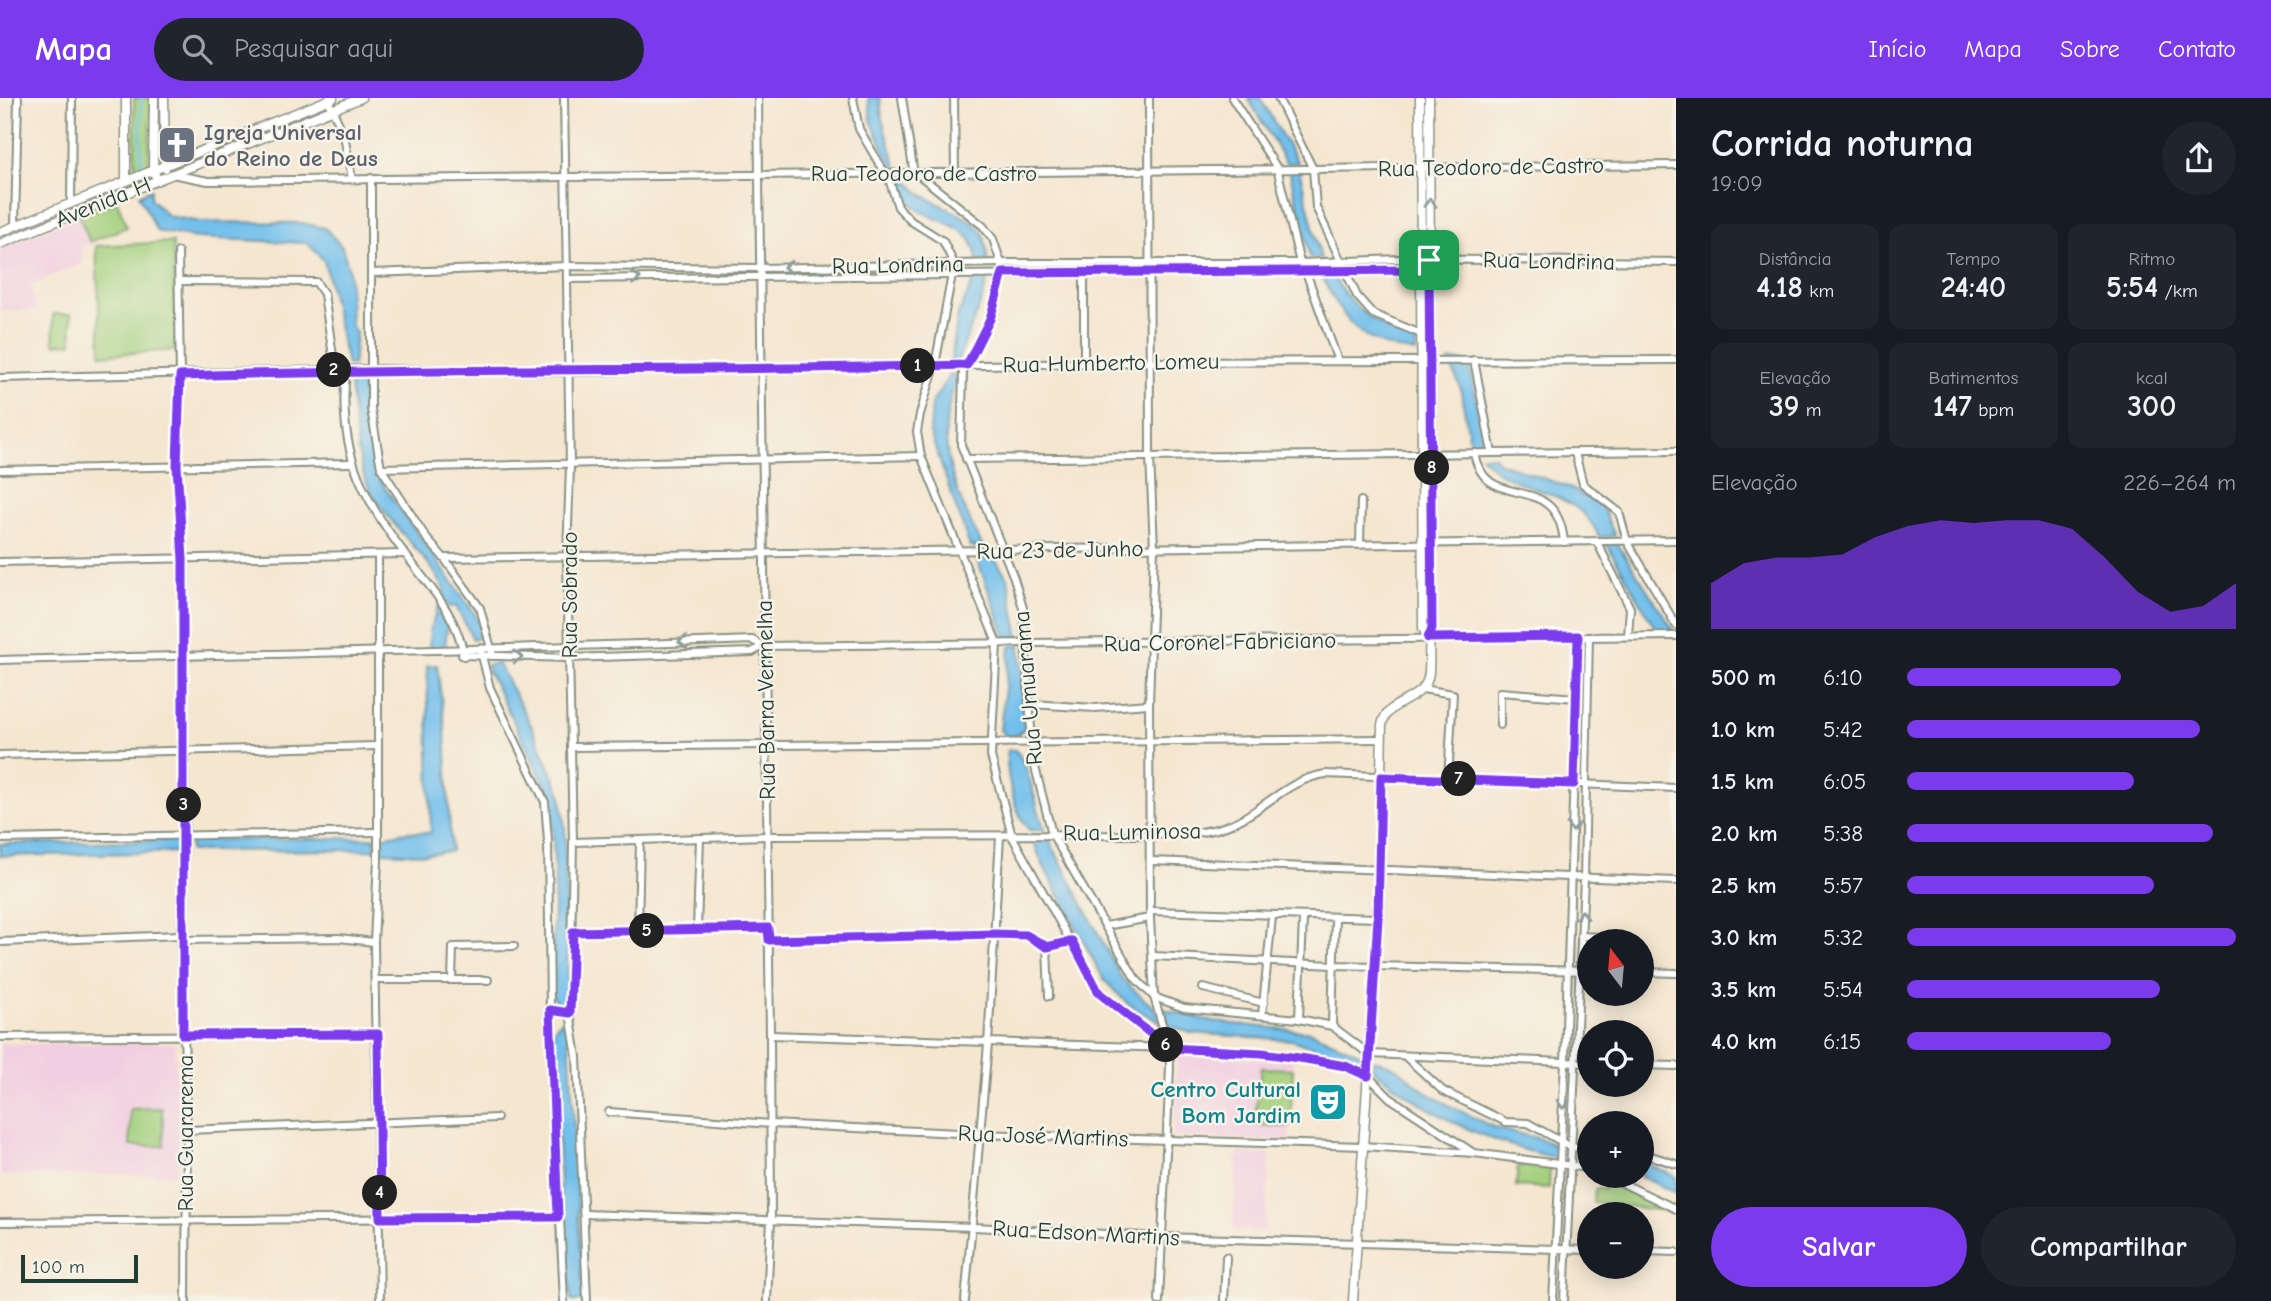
<!DOCTYPE html>
<html lang="pt">
<meta charset="utf-8">
<style>
:root{--surface:#171b24;--page:#20242c;--text:#f1f3f6;--muted:#9ea1a6;--accent:#7c3aed}
body{margin:0;font-family:"Comic Neue",sans-serif;background:var(--page);color:var(--text);height:100vh;display:flex;flex-direction:column;font-size:26px;white-space:nowrap}
*{box-sizing:border-box;margin:0}
p{font-size:23px;color:var(--muted)}
.icon{flex:none;width:38px;height:38px;fill:none;stroke:currentColor;stroke-width:2;stroke-linecap:round;stroke-linejoin:round}
.map{position:relative;flex:1;overflow:hidden}
.side{display:flex;flex-direction:column;background:var(--surface);width:595px}
.side>*{flex:none}
.needle{width:46px;rotate:344deg}
.tools{position:absolute;left:1577px;top:831px;display:grid;gap:14px}
.tools a{display:grid;place-items:center;width:77px;height:77px;border-radius:50%;background:var(--surface);box-shadow:0 4px 18px #0003;font-size:35px}
.scale{position:absolute;left:21px;bottom:18px;width:117px;box-sizing:border-box;padding-left:7px;border:4px solid #1f3d34;border-top:0;font-size:19px;line-height:24px;white-space:nowrap;color:#1f3d34;-webkit-text-stroke:5px #f7f3e8;paint-order:stroke}
.pin{position:absolute;display:grid;place-items:center;width:60px;height:60px;color:#fff;margin:-30px;border-radius:14px;box-shadow:0 4px 10px #0006}
.km{position:absolute;width:35px;height:35px;margin:-18px;border-radius:50%;background:#222;color:#fff;font-size:19px;line-height:35px;text-align:center}
.round{display:grid;place-items:center;flex:none;width:74px;height:74px;border-radius:37px;background:var(--page)}
.head{display:flex;align-items:center;justify-content:space-between;height:119px;padding:0 35px}
h1{font-size:38px;font-weight:700;line-height:52px}
.metrics{display:grid;grid-template-columns:repeat(3,1fr);gap:10px;height:119px;padding:7px 35px}
.metrics div{display:grid;align-content:center;border-radius:14px;background:var(--page);text-align:center}
.metrics b{font-size:30px;font-weight:700}
.metrics small{font-size:19px;font-weight:400}
.metrics p{font-size:19px}
.chart{height:196px;padding:14px 35px}
.chart p{display:flex;justify-content:space-between}
.chart svg{width:100%;height:126px;margin-top:7px;fill:var(--accent);opacity:.7}
.cta{display:flex;gap:14px;margin-top:auto;padding:14px 35px}
.cta a{flex:1;height:80px;border-radius:42px;background:var(--accent);color:#fff;font-size:28px;font-weight:700;line-height:80px;text-align:center}
.cta a+a{background:var(--page);color:var(--text)}
ul{padding:0 35px;list-style:none;font-size:23px}
li{display:grid;grid-template-columns:112px 84px 1fr;align-items:center;height:52px}
li i{height:18px;border-radius:9px;background:var(--accent)}
header{display:flex;align-items:center;gap:42px;box-sizing:border-box;height:98px;padding:0 35px;background:var(--accent);color:#fff}
header strong{font-size:33px}
nav{display:flex;gap:38px;margin-inline-start:auto;font-size:24px}
.search{width:490px;height:63px;background:var(--page);display:flex;align-items:center;gap:18px;box-sizing:border-box;padding:0 24px;border-radius:38px;color:var(--muted);font-size:26px}
main{display:flex;flex:1;min-height:0}
.map>svg:first-child{display:block}
.built{fill:#f2cfe0}
.green{fill:#a2cf7c;stroke:#608658;stroke-width:2}
.water{fill:#72bfec;stroke:#487e90;stroke-width:2}
.lines{fill:none;stroke-linecap:round;stroke-linejoin:round}
.stream{stroke:#72bfec;stroke-width:2.5}
.minor-casing{stroke:#8a9282;stroke-width:10}
.tertiary-casing{stroke:#8a9282;stroke-width:11}
.minor{stroke:#fff;stroke-width:6}
.tertiary{stroke:#fff;stroke-width:8}
.oneway{stroke:#8f9e9a}
.route-casing{stroke:#fff;stroke-width:14}
.route{stroke:#7c3aed;stroke-width:9}
.labels{text-anchor:middle;dominant-baseline:central;stroke-width:5;stroke-linejoin:round;paint-order:stroke}
.worship-label{font-size:23px;font-weight:bold;fill:#5b616d;stroke:#f7f3e8;text-anchor:start}
.street-label{font-size:23px;fill:#1f3d34;stroke:#f7f3e8}
.culture-label{font-size:23px;font-weight:bold;fill:#0d838f;stroke:#f7f3e8;text-anchor:end}
</style>
<header>
<strong>Mapa</strong>
<div class="search"><svg class="icon" aria-label="search" viewBox="0 0 24 24"><circle cx="10" cy="10" r="6"/><path d="M15 15l6 6"/></svg>Pesquisar aqui</div>
<nav><a>Início</a><a>Mapa</a><a>Sobre</a><a>Contato</a></nav>
</header>
<main>
<div class="map">
<svg width="1676" height="1203" viewBox="0 0 1676 1203">
<rect width="100%" height="100%" fill="#f7f3e8"/>
<filter id="ink" filterUnits="userSpaceOnUse"><feTurbulence type="fractalNoise" baseFrequency=".0143" numOctaves="2"/><feDisplacementMap in="SourceGraphic" scale="14" xChannelSelector="R" yChannelSelector="G"/><feConvolveMatrix kernelMatrix="1 2 1 2 8 2 1 2 1" color-interpolation-filters="sRGB"/></filter>
<filter id="wash" filterUnits="userSpaceOnUse"><feTurbulence type="fractalNoise" baseFrequency=".00686" numOctaves="4" result="noise"/><feDisplacementMap in="SourceGraphic" scale="28" xChannelSelector="R" yChannelSelector="G"/><feGaussianBlur stdDeviation="1.57" result="paint"/><feColorMatrix in="noise" values="0 0 0 0 0 0 0 0 0 0 0 0 0 0 0 0 0 1.4 0 .05"/><feComposite in="paint" operator="in"/></filter>
<g filter="url(#wash)">
<rect width="100%" height="100%" fill="#f5e6d0"/>
<g class="built">
<polygon points="117,103 127,129 81,148 83,165 30,187 37,212 0,213 0,150"/>
<polygon points="175,945 179,1077 0,1077 0,946"/>
<polygon points="1177,957 1293,962 1289,1043 1174,1039"/>
<polygon points="1237,1054 1270,1056 1265,1133 1233,1132"/>
</g>
<g class="green">
<polygon points="134,0 151,0 149,70 135,76"/>
<polygon points="117,103 127,129 90,144 79,118"/>
<polygon points="173,144 177,252 101,257 96,148"/>
<polygon points="53,216 71,216 72,245 54,246"/>
<polygon points="1261,970 1293,971 1290,1029 1254,1027"/>
<polygon points="162,1010 164,1048 130,1048 130,1011"/>
<polygon points="1518,1068 1550,1070 1549,1090 1516,1088"/>
<polygon points="1605,1081 1657,1107 1657,1112 1593,1104 1595,1091 1605,1091"/>
</g>
<g class="water">
<polygon points="868,0 880,0 882,21 897,71 892,71 871,22"/>
<polygon points="1248,0 1260,0 1298,65 1286,65"/>
<polygon points="1289,71 1299,71 1321,161 1310,160"/>
<path d="M 894,78 L 905,78 C 921,108 970,112 983,136 C 986,144 987,155 988,163 L 977,163 C 974,119 929,129 908,102 C 902,95 899,85 894,78 Z"/>
<polygon points="151,91 151,101 168,118 200,124 302,125 325,130 342,149 349,172 351,228 356,235 353,268 347,267 324,162 307,145 197,140 157,133 139,97"/>
<path d="M 1321,177 L 1332,177 C 1352,211 1379,230 1416,243 L 1416,255 C 1360,246 1345,225 1321,177 Z"/>
<polygon points="975,180 987,180 983,199 958,262 951,262 958,217"/>
<polygon points="1449,263 1464,263 1470,271 1486,347 1473,347 1469,339 1460,288"/>
<path d="M 349,275 L 360,275 L 371,349 L 383,387 L 474,515 L 484,533 L 483,539 L 473,541 L 456,508 L 450,509 L 443,499 L 445,491 C 440,484 436,476 431,469 C 407,438 369,406 361,367 C 354,336 352,306 349,275 Z"/>
<path d="M 950,276 L 956,277 C 953,295 946,312 946,330 C 944,371 965,414 983,449 L 970,449 L 930,335 L 932,305 Z"/>
<path d="M 1481,358 L 1494,358 L 1498,364 L 1565,388 L 1601,406 L 1615,438 L 1599,439 C 1579,387 1513,398 1481,358 Z"/>
<polygon points="1606,445 1617,445 1674,533 1658,532 1654,528"/>
<polygon points="975,456 992,456 1008,481 1019,541 1007,542"/>
<polygon points="439,506 448,517 445,551 429,551 430,532"/>
<polygon points="1020,547 1025,630 1015,638 1007,638 1000,632 1010,548"/>
<polygon points="498,565 532,629 561,696 565,732 568,893 559,908 551,896 555,780 551,698 488,573 487,567"/>
<polygon points="437,567 445,630 451,753 424,756 382,754 381,739 407,734 431,735 427,568"/>
<path d="M 1015,652 C 1030,666 1035,710 1045,732 L 1029,732 C 1013,711 1006,679 1007,653 Z"/>
<polygon points="1047,738 1122,881 1155,911 1161,925 1128,906 1104,882 1042,765 1032,739"/>
<polygon points="375,740 375,752 190,753 190,742"/>
<polygon points="183,742 183,754 0,758 0,746"/>
<polygon points="1163,911 1216,924 1311,934 1366,958 1367,968 1292,942 1190,935 1169,927"/>
<polygon points="561,923 568,936 570,954 583,1203 571,1203 569,1172 562,1141 554,931"/>
<path d="M 1373,962 C 1403,967 1405,980 1428,995 C 1447,1007 1470,1018 1491,1028 C 1513,1038 1538,1035 1558,1050 L 1558,1060 C 1489,1046 1428,1017 1373,971 Z"/>
<polygon points="1642,1063 1676,1079 1676,1095 1639,1078 1642,1078"/>
</g>
<g class="lines">
<polyline class="stream" points="141,68 141,0"/>
</g>
</g>
<g filter="url(#ink)">
<g class="lines">
<defs>
<g id="minor">
<polyline points="564,0 570,368 567,459 573,744 570,915 577,959 587,1203"/>
<polyline points="758,0 770,937 771,1122 767,1203"/>
<polyline points="853,0 859,31 890,84 898,109 911,123 943,143 954,166 935,267 920,316 917,334 921,358 997,545 991,658 1012,738 1099,895 1168,949"/>
<polyline points="902,0 914,76"/>
<polyline points="954,0 955,76"/>
<polyline points="1149,0 1150,358 1154,450 1149,606 1150,820 1154,899 1169,950 1170,969 1159,1203"/>
<polyline points="1232,0 1277,70 1300,165 1306,174 1338,263"/>
<polyline points="1278,0 1313,71 1316,109 1357,198 1373,216 1421,236"/>
<polyline points="328,2 344,37 352,81"/>
<polyline points="172,76 208,83 1676,67"/>
<polyline points="919,77 983,128 993,141 1001,165 1003,175 990,221 963,274 961,347 1014,480 1023,510 1033,661 1052,736 1135,880 1154,899 1184,910 1299,921 1332,928 1369,956 1589,965"/>
<polyline points="371,80 371,311 381,370 427,441 444,460 480,510 493,558"/>
<polyline points="71,105 72,0"/>
<polyline points="15,127 18,0"/>
<polyline points="178,154 180,278 177,368 183,461 185,739 181,837 187,1032 186,1203"/>
<polyline points="371,175 568,168 761,170 1001,165 1300,165 1399,161 1676,164"/>
<polyline points="1084,175 1084,265"/>
<polyline points="567,181 1423,172"/>
<polyline points="179,183 316,184 324,196 335,272"/>
<polyline points="1474,262 1492,355"/>
<path d="M 346,273 C 337,357 365,405 415,469 C 437,497 458,522 464,558"/>
<polyline points="0,280 372,271 569,274 1150,264 1676,262"/>
<path d="M 1474,355 C 1486,418 1557,369 1564,444"/>
<polyline points="1575,355 1583,386 1619,414 1627,443 1676,527"/>
<polyline points="966,361 1676,353"/>
<polyline points="381,370 921,358"/>
<polyline points="0,372 351,365"/>
<polyline points="1597,444 1630,510 1628,538"/>
<polyline points="1360,447 1361,403"/>
<polyline points="378,457 378,762 374,844 380,1203"/>
<polyline points="444,460 1676,442"/>
<polyline points="0,464 405,456"/>
<polyline points="480,550 490,590 545,704 548,743 550,912 564,1203"/>
<polyline points="462,557 569,560 752,554 763,548"/>
<path d="M 0,562 C 251,556 501,552 752,542 L 763,548 L 1676,538"/>
<polyline points="1422,591 1453,596 1448,681"/>
<polyline points="1031,606 1095,610 1149,606"/>
<polyline points="1500,627 1500,594 1576,600"/>
<polyline points="571,649 1381,641"/>
<polyline points="0,657 377,648"/>
<polyline points="0,741 377,734"/>
<path d="M 573,744 L 767,738 L 1150,737 C 1174,735 1203,737 1226,728 C 1262,715 1286,681 1326,676 L 1676,690"/>
<polyline points="1152,763 1676,783"/>
<polyline points="1151,813 1378,820"/>
<polyline points="1105,828 1150,820"/>
<polyline points="697,831 700,740"/>
<polyline points="638,833 640,742"/>
<polyline points="573,834 768,830"/>
<polyline points="1581,838 1622,840"/>
<polyline points="181,842 339,840 374,844"/>
<polyline points="770,842 995,836 1026,837 1047,849 1072,843"/>
<polyline points="0,844 181,837"/>
<polyline points="1047,849 1049,898"/>
<polyline points="1153,858 1333,867 1589,873"/>
<polyline points="1642,874 1676,875"/>
<polyline points="376,882 488,882"/>
<polyline points="452,882 453,849 514,848"/>
<polyline points="1203,890 1264,905"/>
<polyline points="550,912 570,915"/>
<polyline points="1262,917 1272,819"/>
<polyline points="1299,921 1303,820"/>
<polyline points="1332,928 1335,821"/>
<polyline points="770,937 1169,950 1262,955 1306,961 1345,968 1368,978 1390,1000 1472,1054"/>
<polyline points="0,939 378,936"/>
<polyline points="1406,959 1443,993 1506,1024 1528,1025 1571,1049 1589,1050"/>
<polyline points="1642,967 1676,968"/>
<polyline points="609,1014 771,1026 980,1036 1362,1048 1474,1055 1589,1070"/>
<polyline points="187,1032 497,1020"/>
<polyline points="1642,1055 1676,1066"/>
<polyline points="1608,1078 1676,1111"/>
<polyline points="584,1116 974,1129 1161,1139 1589,1152"/>
<polyline points="0,1124 559,1119"/>
<polyline points="1642,1153 1676,1154"/>
<polyline points="965,1203 988,946 1000,738"/>
<polyline points="1224,1203 1226,1159"/>
<polyline points="1553,1203 1565,964 1578,539"/>
<polyline points="1564,1203 1584,781 1589,538"/>
</g>
<g id="tertiary">
<polyline points="126,0 126,82"/>
<polyline points="154,0 153,71 157,82"/>
<polyline points="164,0 165,70"/>
<polyline points="1420,0 1423,530 1428,540"/>
<polyline points="0,134 333,0"/>
<polyline points="0,146 361,0"/>
<path d="M 1353,1203 L 1378,820 L 1382,627 C 1387,605 1409,605 1423,590 C 1435,577 1425,548 1432,530 L 1429,0"/>
</g>
</defs>
<use href="#minor" class="minor-casing"/>
<use href="#tertiary" class="tertiary-casing"/>
<use href="#minor" class="minor"/>
<use href="#tertiary" class="tertiary"/>
</g>
<defs><path id="oneway-chevron" d="M-2-3.5L2.5 0L-2 3.5" fill="none" stroke-width="1.6" stroke-linecap="round" stroke-linejoin="round" transform="scale(1.75)"/></defs>
<g class="oneway">
<use href="#oneway-chevron" transform="translate(1430 105) rotate(-89)"/>
<use href="#oneway-chevron" transform="translate(788 169) rotate(179)"/>
<use href="#oneway-chevron" transform="translate(636 180) rotate(-1)"/>
<use href="#oneway-chevron" transform="translate(683 544) rotate(178)"/>
<use href="#oneway-chevron" transform="translate(518 559) rotate(2)"/>
<use href="#oneway-chevron" transform="translate(1573 729) rotate(91)"/>
<use href="#oneway-chevron" transform="translate(1582 817) rotate(-88)"/>
<use href="#oneway-chevron" transform="translate(1563 1006) rotate(93)"/>
</g>
</g>
<g class="lines" filter="url(#ink)">
<defs>
<path id="route" d="M 1420,162 L 1429,162 L 1429,166 L 1432,530 L 1428,540 L 1578,538 L 1574,686 L 1381,679 L 1378,820 L 1368,978 L 1345,968 L 1306,961 L 1262,955 L 1169,950 L 1099,895 L 1072,843 L 1047,849 L 1026,837 L 995,836 L 769,842 L 768,830 L 573,834 L 570,915 L 550,912 L 558,1119 L 380,1120 L 378,936 L 183,937 L 183,461 L 177,368 L 180,278 C 442,269 705,274 967,267 L 990,221 L 1003,175 L 1419,172 Z"/>
</defs>
<use href="#route" class="route-casing"/>
<use href="#route" class="route"/>
</g>
<defs>
<symbol id="church-square" viewBox="-11 -11 22 22"><rect x="-9" y="-9" width="18" height="18" rx="4" fill="#6b7280" stroke="#f7f3e8"/><path d="M-1.2-6h2.4v3.5h3.3v2.4h-3.3V6h-2.4V-.1h-3.3v-2.4h3.3Z" fill="#fff"/></symbol>
<symbol id="theatre-square" viewBox="-11 -11 22 22"><rect x="-9" y="-9" width="18" height="18" rx="4" fill="#0f9aa8" stroke="#f7f3e8"/><path d="M-5-5.5Q0-4 5-5.5V0Q5 5 0 6Q-5 5-5 0ZM-3.3-2.5H-1v1.5H-3.3ZM1-2.5H3.3v1.5H1ZM-2.8 1Q0 5.5 2.8 1Z" fill="#fff"/></symbol>
</defs>
<g fill-rule="evenodd">
<use href="#church-square" x="155" y="25" width="44" height="44"/>
<use href="#theatre-square" x="1306" y="982" width="44" height="44"/>
</g>
<g class="labels">
<g class="worship-label">
<text x="204" y="34">Igreja Universal<tspan x="204" dy="26">do Reino de Deus</tspan></text>
</g>
<g class="street-label">
<text transform="translate(1491 69) rotate(-1)">Rua Teodoro de Castro</text>
<text x="924" y="75">Rua Teodoro de Castro</text>
<text transform="translate(103 104) rotate(-22)">Avenida H</text>
<text transform="translate(1549 163) rotate(1)">Rua Londrina</text>
<text transform="translate(898 167) rotate(-1)">Rua Londrina</text>
<text transform="translate(1111 265) rotate(-1)">Rua Humberto Lomeu</text>
<text transform="translate(1060 452) rotate(-1)">Rua 23 de Junho</text>
<text transform="translate(569 497) rotate(-90)">Rua Sobrado</text>
<text transform="translate(1220 544) rotate(-1)">Rua Coronel Fabriciano</text>
<text transform="translate(1028 590) rotate(-95)">Rua Umuarama</text>
<text transform="translate(766 602) rotate(-91)">Rua Barra Vermelha</text>
<text transform="translate(1132 734) rotate(-1)">Rua Luminosa</text>
<text transform="translate(185 1035) rotate(-90)">Rua Guararema</text>
<text transform="translate(1043 1038) rotate(2)">Rua José Martins</text>
<text transform="translate(1086 1135) rotate(3)">Rua Edson Martins</text>
</g>
<g class="culture-label">
<text x="1301" y="991">Centro Cultural<tspan x="1301" dy="26">Bom Jardim</tspan></text>
</g>
</g>
</svg>
<div class="tools">
<a><svg class="needle" viewBox="-14 -14 28 28"><path d="M0-13l5 13h-10z" fill="#e53935"/><path d="M0 13l5-13h-10z" fill="#9ea1a6"/></svg></a>
<a><svg class="icon" aria-label="locate" viewBox="0 0 24 24"><circle cx="12" cy="12" r="6"/><path d="M12 2v4M12 18v4M2 12h4M18 12h4"/></svg></a>
<a>+</a>
<a>−</a>
</div>
<div class="scale">100 m</div>
<div class="pin" style="left:1429px;top:162px;background:#1e9e55"><svg class="icon" aria-label="arrive" viewBox="0 0 24 24"><path d="M6 21V4h12l-3 4 3 4H6"/></svg></div>
<b class="km" style="left:918px;top:268px">1</b>
<b class="km" style="left:334px;top:272px">2</b>
<b class="km" style="left:184px;top:707px">3</b>
<b class="km" style="left:380px;top:1095px">4</b>
<b class="km" style="left:647px;top:833px">5</b>
<b class="km" style="left:1166px;top:947px">6</b>
<b class="km" style="left:1459px;top:681px">7</b>
<b class="km" style="left:1432px;top:370px">8</b>
</div>
<section class="side">
<div class="head"><div><h1>Corrida noturna</h1><p>19:09</p></div><a class="round"><svg class="icon" aria-label="share" viewBox="0 0 24 24"><path d="M12 15V3M7 8l5-5 5 5M5 13v7h14v-7"/></svg></a></div>
<div class="metrics">
<div><p>Distância</p><b>4.18<small> km</small></b></div>
<div><p>Tempo</p><b>24:40</b></div>
<div><p>Ritmo</p><b>5:54<small> /km</small></b></div>
</div>
<div class="metrics">
<div><p>Elevação</p><b>39<small> m</small></b></div>
<div><p>Batimentos</p><b>147<small> bpm</small></b></div>
<div><p>kcal</p><b>300</b></div>
</div>
<div class="chart"><p><span>Elevação</span>226–264 m</p>
<svg viewBox="0 0 160 44" preserveAspectRatio="none"><path d="M0 44V28L10 21L20 19L30 19L40 18L50 12L60 8L70 6L80 7L90 6L100 6L110 9L120 19L130 31L140 38L150 36L160 28V44z"/></svg>
</div>
<ul>
<li><b>500 m</b>6:10<i style="width:65%"></i></li>
<li><b>1.0 km</b>5:42<i style="width:89%"></i></li>
<li><b>1.5 km</b>6:05<i style="width:69%"></i></li>
<li><b>2.0 km</b>5:38<i style="width:93%"></i></li>
<li><b>2.5 km</b>5:57<i style="width:75%"></i></li>
<li><b>3.0 km</b>5:32<i style="width:100%"></i></li>
<li><b>3.5 km</b>5:54<i style="width:77%"></i></li>
<li><b>4.0 km</b>6:15<i style="width:62%"></i></li>
</ul>
<div class="cta"><a>Salvar</a><a>Compartilhar</a></div>
</section>
</main>
